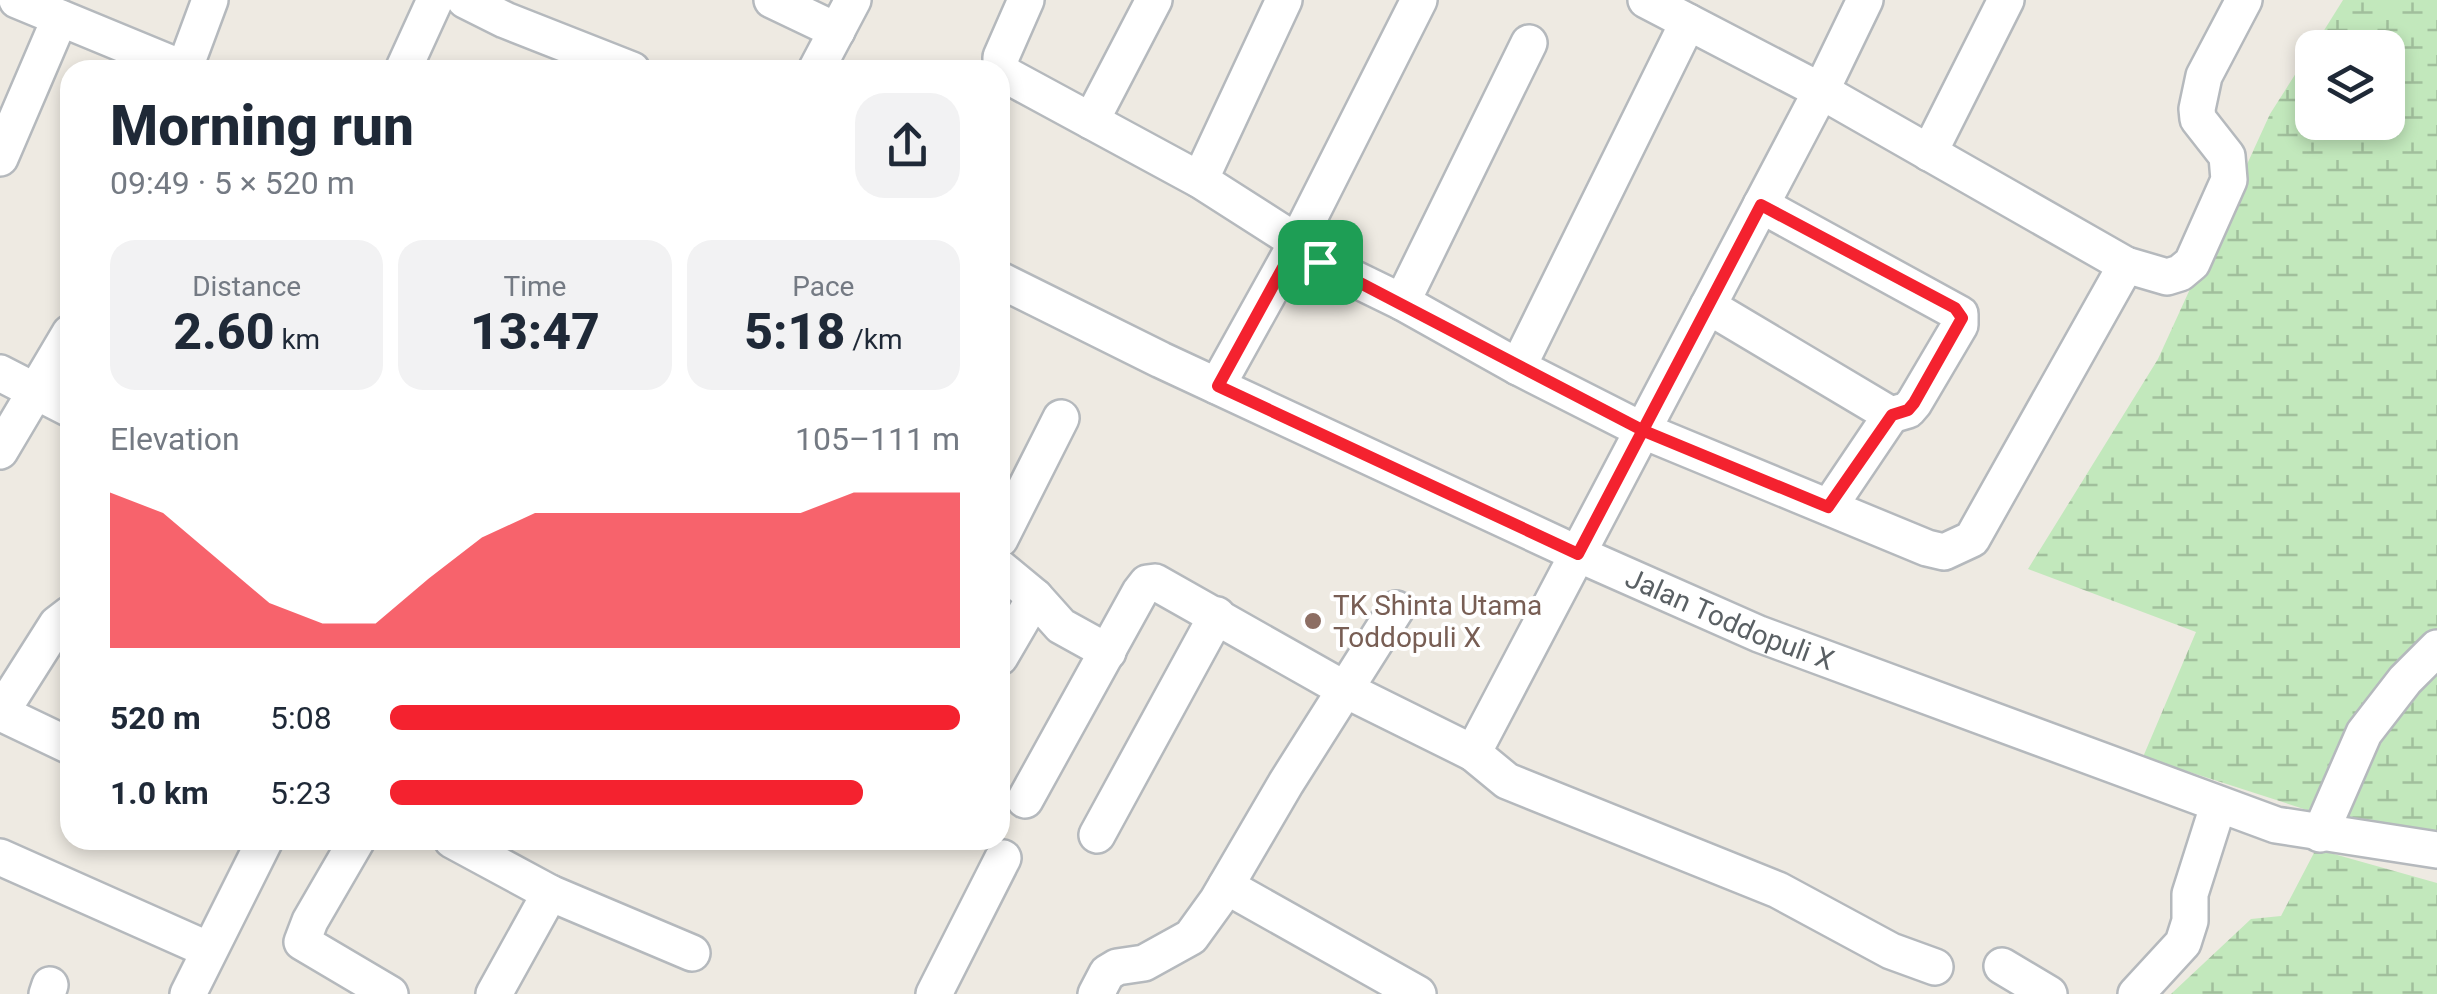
<!DOCTYPE html>
<meta charset="utf-8">
<style>
:root{--surface:#fff;--page:#f2f2f3;--text:#1f2937;--muted:#747a83;--accent:#f4222f}
body{margin:0;font-family:Roboto,sans-serif;background:var(--page);color:var(--text);height:100vh;display:flex;flex-direction:column;font-size:38px;white-space:nowrap}
*{box-sizing:border-box;margin:0}
p{font-size:32px;color:var(--muted)}
.icon{flex:none;width:55px;height:55px;fill:none;stroke:currentColor;stroke-width:2;stroke-linecap:round;stroke-linejoin:round}
.map{position:relative;flex:1;overflow:hidden}
.side{position:absolute;left:60px;top:60px;width:950px;height:790px;display:flex;flex-direction:column;background:var(--surface);border-radius:30px;box-shadow:0 5px 15px #0003}
.side>*{flex:none}
.tools{position:absolute;left:2295px;top:30px;display:grid;gap:20px}
.tools a{display:grid;place-items:center;width:110px;height:110px;border-radius:20px;background:var(--surface);box-shadow:0 5px 15px #0003;font-size:50px}
.pin{position:absolute;display:grid;place-items:center;width:85px;height:85px;color:#fff;margin:-42px;border-radius:20px;box-shadow:0 5px 15px #0006}
.round{display:grid;place-items:center;flex:none;width:105px;height:105px;border-radius:30px;background:var(--page)}
.headline{display:flex;align-items:center;justify-content:space-between;height:170px;padding:0 50px}
h1{font-size:55px;font-weight:800;line-height:75px}
.figures{display:grid;grid-template-columns:repeat(3,1fr);gap:15px;height:170px;padding:10px 50px}
.figures div{display:grid;align-content:center;border-radius:25px;background:var(--page);text-align:center}
.figures b{font-size:50px;font-weight:800}
.figures small{font-size:28px;font-weight:400}
.figures p{font-size:28px}
.chart{height:280px;padding:20px 50px}
.chart p{display:flex;justify-content:space-between}
.chart svg{width:100%;height:180px;margin-top:10px;fill:var(--accent);opacity:.7}
ul{padding:0 50px;list-style:none;font-size:32px}
li{display:grid;grid-template-columns:160px 120px 1fr;align-items:center;height:75px}
li i{height:25px;border-radius:12px;background:var(--accent)}
.map>svg:first-child{display:block}
.wetland{fill:url(#wetland-marsh)}
.lines{fill:none;stroke-linecap:round;stroke-linejoin:round}
.minor-casing{stroke:#b5b9bd;stroke-width:40}
.minor{stroke:#fff;stroke-width:35}
.route-casing{stroke:#fff;stroke-width:20}
.route{stroke:#f4222f;stroke-width:12}
.education-dot{fill:#8d6e63;stroke:#fff;stroke-width:4}
.labels{text-anchor:middle;dominant-baseline:central;stroke-width:8;stroke-linejoin:round;paint-order:stroke}
.education-label{font-size:28px;fill:#785e54;stroke:#fff;text-anchor:start}
.street-label{font-size:28px;fill:#5a6064;stroke:#fff}
</style>
<div class="map">
<svg width="2437" height="994" viewBox="0 0 2437 994">
<defs>
<pattern id="wetland-marsh" width="20" height="14" patternUnits="userSpaceOnUse" patternTransform="scale(2.5)"><rect width="20" height="14" fill="#c2e8bc"/><path d="M1 5h8M5 5V1M11 12h8M15 12V8" fill="none" stroke="#a1bf9c"/></pattern>
</defs>
<rect width="100%" height="100%" fill="#eeeae2"/>
<g class="wetland">
<polygon points="2343,0 2437,0 2437,837 2338,820 2143,757 2196,632 2028,569 2158,359 2270,114 2312,48 2312,122 2388,122 2388,48 2313,48"/>
<polygon points="2316,849 2437,883 2437,994 2171,994 2251,919 2281,916"/>
</g>
<g class="lines">
<defs>
<g id="minor">
<polyline points="17,0 184,69"/>
<polyline points="465,0 505,20 632,70"/>
<polyline points="772,0 837,31"/>
<polyline points="1026,0 1001,57 1001,71 1008,76 1200,180 1297,242 1320,262 1402,302 1518,367 1644,431 1927,548 1944,552 1972,539 2126,265"/>
<polyline points="1646,0 1821,91 2126,265 2167,277 2180,273 2192,263 2229,180 2227,156 2198,119 2197,109 2204,76 2244,0"/>
<polyline points="184,70 210,0"/>
<polyline points="403,70 435,0"/>
<polyline points="816,70 853,0"/>
<polyline points="1091,121 1154,0"/>
<polyline points="1929,153 2006,0"/>
<polyline points="0,158 60,18"/>
<polyline points="1200,180 1284,0"/>
<polyline points="1761,205 1960,314 1960,325 1914,403 1908,410 1891,415"/>
<path id="s1" d="M 1000,280 L 1161,360 L 1578,554 L 1759,634 L 2276,825 L 2437,850"/>
<polyline points="1402,302 1529,43"/>
<polyline points="1708,306 1891,415 1829,507"/>
<polyline points="1518,367 1688,22"/>
<polyline points="0,373 70,409"/>
<polyline points="1217,386 1297,242 1419,0"/>
<polyline points="0,451 70,333"/>
<polyline points="1000,539 1061,418"/>
<polyline points="1000,568 1035,597 1061,626 1108,652"/>
<polyline points="1000,657 1035,597"/>
<polyline points="1,713 70,746"/>
<polyline points="0,714 57,624 70,614"/>
<polyline points="1473,753 1507,781 1778,890 1891,951 1935,967"/>
<polyline points="1025,800 1140,592 1147,583 1155,582 1346,690 1473,753 1821,91 1865,0"/>
<polyline points="2320,834 2364,733 2405,680 2437,648"/>
<polyline points="1097,835 1217,615"/>
<polyline points="357,840 310,921 302,942 390,994"/>
<polyline points="452,840 550,893 494,994"/>
<polyline points="0,857 209,950"/>
<polyline points="1226,886 1418,994"/>
<polyline points="550,893 692,953"/>
<polyline points="2002,966 2049,994"/>
<polyline points="47,994 50,985"/>
<polyline points="188,994 265,840"/>
<polyline points="934,994 1003,858"/>
<polyline points="1096,994 1107,973 1117,967 1144,963 1191,937 1217,901 1286,783 1396,609"/>
<polyline points="2136,994 2183,943 2190,921 2190,894 2218,806"/>
</g>
</defs>
<use href="#minor" class="minor-casing"/>
<use href="#minor" class="minor"/>
</g>
<g class="lines">
<defs>
<polyline id="route" points="1320,262 1644,431 1828,507 1892,415 1908,410 1914,403 1962,318 1955,308 1761,205 1578,554 1218,386 1297,242 1320,262"/>
</defs>
<use href="#route" class="route-casing"/>
<use href="#route" class="route"/>
</g>
<circle class="education-dot" cx="1313" cy="621" r="10"/>
<g class="labels">
<g class="education-label">
<text x="1333" y="605">TK Shinta Utama<tspan x="1333" dy="32">Toddopuli X</tspan></text>
</g>
<g class="street-label">
<text stroke="none"><textPath href="#s1" startOffset="805">Jalan Toddopuli X</textPath></text>
</g>
</g>
</svg>
<div class="tools">
<a><svg class="icon" aria-label="layers" viewBox="0 0 24 24"><path d="M12 4l9 5-9 5-9-5zM3 14l9 5 9-5"/></svg></a>
</div>
<div class="pin" style="left:1320px;top:262px;background:#1e9e55"><svg class="icon" aria-label="arrive" viewBox="0 0 24 24"><path d="M6 21V4h12l-3 4 3 4H6"/></svg></div>
<section class="side">
<div class="headline"><div><h1>Morning run</h1><p>09:49 · 5 × 520 m</p></div><a class="round"><svg class="icon" aria-label="share" viewBox="0 0 24 24"><path d="M12 15V3M7 8l5-5 5 5M5 13v7h14v-7"/></svg></a></div>
<div class="figures">
<div><p>Distance</p><b>2.60<small> km</small></b></div>
<div><p>Time</p><b>13:47</b></div>
<div><p>Pace</p><b>5:18<small> /km</small></b></div>
</div>
<div class="chart"><p><span>Elevation</span>105–111 m</p>
<svg viewBox="0 0 160 44" preserveAspectRatio="none"><path d="M0 44V6L10 11L20 22L30 33L40 38L50 38L60 27L70 17L80 11L90 11L100 11L110 11L120 11L130 11L140 6L150 6L160 6V44z"/></svg>
</div>
<ul>
<li><b>520 m</b>5:08<i style="width:100%"></i></li>
<li><b>1.0 km</b>5:23<i style="width:83%"></i></li>
</ul>
</section>
</div>
